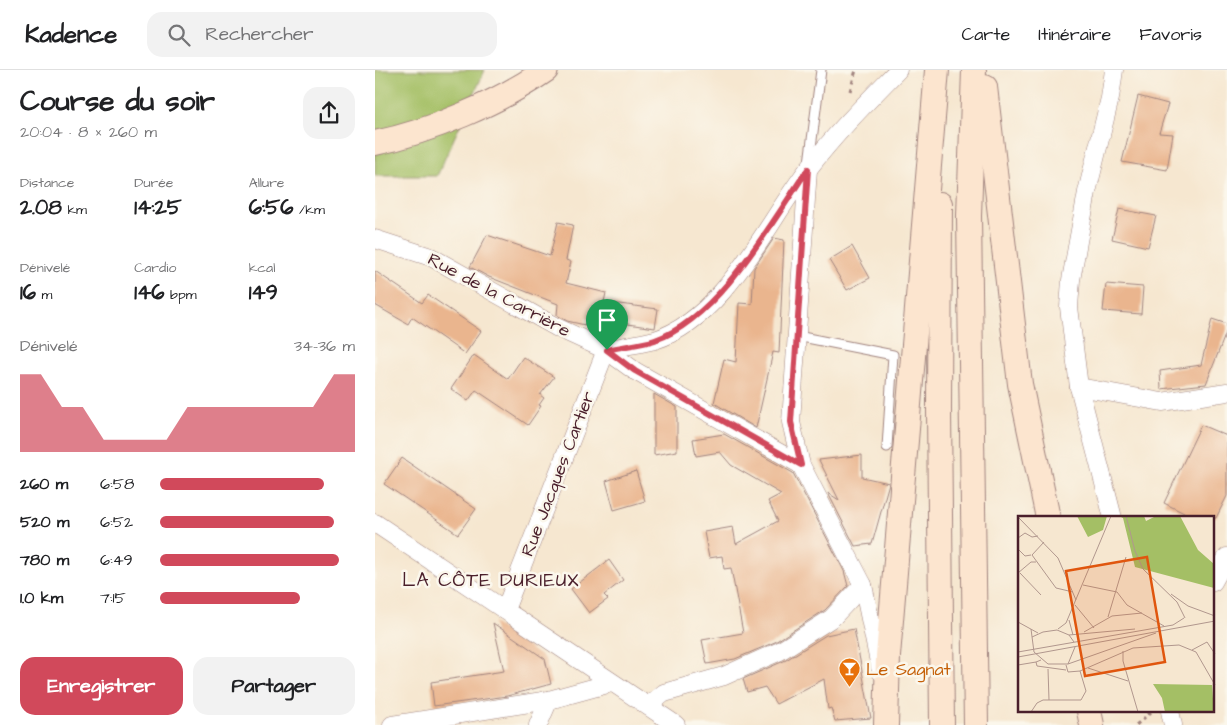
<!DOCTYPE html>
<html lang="fr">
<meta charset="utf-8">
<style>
:root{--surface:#fff;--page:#f2f2f2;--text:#202124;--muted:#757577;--line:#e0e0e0;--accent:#d1495b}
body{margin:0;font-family:"Architects Daughter",sans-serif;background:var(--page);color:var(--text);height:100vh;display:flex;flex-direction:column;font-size:19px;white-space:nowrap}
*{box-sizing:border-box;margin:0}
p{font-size:16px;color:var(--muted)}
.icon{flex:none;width:28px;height:28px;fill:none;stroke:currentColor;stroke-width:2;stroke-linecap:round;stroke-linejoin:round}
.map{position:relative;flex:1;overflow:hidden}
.sheet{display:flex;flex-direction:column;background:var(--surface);width:375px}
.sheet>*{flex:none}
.pin{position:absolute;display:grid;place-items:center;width:42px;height:42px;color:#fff;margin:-51px -21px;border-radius:50% 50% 50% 0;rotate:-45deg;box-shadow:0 0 5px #0007}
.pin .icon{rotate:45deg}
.round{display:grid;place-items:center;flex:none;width:52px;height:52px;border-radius:15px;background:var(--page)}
.summary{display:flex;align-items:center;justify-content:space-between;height:85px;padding:0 20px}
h1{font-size:28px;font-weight:700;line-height:38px}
.metrics{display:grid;grid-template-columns:repeat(3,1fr);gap:8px;height:85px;padding:5px 20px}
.metrics div{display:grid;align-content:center}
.metrics b{font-size:21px;font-weight:700}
.metrics small{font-size:14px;font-weight:400}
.metrics p{font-size:14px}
.chart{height:140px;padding:10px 20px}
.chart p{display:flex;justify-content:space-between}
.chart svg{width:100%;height:90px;margin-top:5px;fill:var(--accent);opacity:.7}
.cta{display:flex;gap:10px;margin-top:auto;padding:10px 20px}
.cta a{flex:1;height:58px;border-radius:15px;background:var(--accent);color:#fff;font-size:20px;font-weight:700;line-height:58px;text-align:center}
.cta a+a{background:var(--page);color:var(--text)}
ul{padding:0 20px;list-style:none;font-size:16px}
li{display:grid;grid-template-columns:80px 60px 1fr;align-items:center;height:38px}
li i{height:12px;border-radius:6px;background:var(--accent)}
header{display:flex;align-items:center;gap:30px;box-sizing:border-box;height:70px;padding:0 25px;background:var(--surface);border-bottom:1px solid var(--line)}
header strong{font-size:24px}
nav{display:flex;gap:28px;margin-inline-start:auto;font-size:18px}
.search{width:350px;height:45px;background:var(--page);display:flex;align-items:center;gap:12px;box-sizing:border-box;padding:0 18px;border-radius:15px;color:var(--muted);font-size:19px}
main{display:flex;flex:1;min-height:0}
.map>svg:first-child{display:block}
.green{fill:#a4bf65;stroke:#776f48}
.building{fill:#eab58e}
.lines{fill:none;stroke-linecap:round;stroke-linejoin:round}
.lane-casing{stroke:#a0837e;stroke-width:11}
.street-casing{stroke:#a0837e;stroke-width:19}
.secondary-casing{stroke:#a0837e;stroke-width:26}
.path{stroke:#a0837e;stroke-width:3;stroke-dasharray:4 4;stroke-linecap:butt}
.lane{stroke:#fff;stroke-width:9}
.street{stroke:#fff;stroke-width:18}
.secondary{stroke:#fce5cf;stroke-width:24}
.route-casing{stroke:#fff;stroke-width:10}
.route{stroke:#d1495b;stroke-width:6}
.labels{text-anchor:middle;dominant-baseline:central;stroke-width:5;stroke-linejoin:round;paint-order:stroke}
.street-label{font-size:18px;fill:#4a1f2b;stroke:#fbf7ec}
.food-label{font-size:18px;fill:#c56008;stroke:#fbf7ec;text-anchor:start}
.neighbourhood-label{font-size:19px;letter-spacing:1px;fill:#4a1f2b;stroke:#fbf7ec}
.inset-road{fill:none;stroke:#b1978e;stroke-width:1}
.view{fill:#e0560e;fill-opacity:0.15;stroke:#e0560e;stroke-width:2.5}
.inset-edge{fill:none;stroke:#4a1f2b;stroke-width:2.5}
</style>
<header>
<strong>Kadence</strong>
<div class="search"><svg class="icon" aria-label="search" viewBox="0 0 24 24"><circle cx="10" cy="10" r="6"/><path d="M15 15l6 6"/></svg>Rechercher</div>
<nav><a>Carte</a><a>Itinéraire</a><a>Favoris</a></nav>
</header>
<main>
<section class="sheet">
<div class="summary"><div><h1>Course du soir</h1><p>20:04 · 8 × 260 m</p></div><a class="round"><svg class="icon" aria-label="share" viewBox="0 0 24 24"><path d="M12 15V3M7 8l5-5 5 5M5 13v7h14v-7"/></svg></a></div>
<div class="metrics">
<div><p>Distance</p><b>2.08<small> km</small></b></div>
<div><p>Durée</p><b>14:25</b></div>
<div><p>Allure</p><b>6:56<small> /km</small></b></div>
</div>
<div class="metrics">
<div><p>Dénivelé</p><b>16<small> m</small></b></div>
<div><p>Cardio</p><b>146<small> bpm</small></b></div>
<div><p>kcal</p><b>149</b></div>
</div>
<div class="chart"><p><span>Dénivelé</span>34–36 m</p>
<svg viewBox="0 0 160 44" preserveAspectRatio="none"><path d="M0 44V6L10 6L20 22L30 22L40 38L50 38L60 38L70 38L80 22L90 22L100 22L110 22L120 22L130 22L140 22L150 6L160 6V44z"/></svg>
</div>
<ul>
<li><b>260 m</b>6:58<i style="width:84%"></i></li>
<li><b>520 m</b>6:52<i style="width:89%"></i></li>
<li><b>780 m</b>6:49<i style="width:92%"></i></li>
<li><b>1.0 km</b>7:15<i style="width:72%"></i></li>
</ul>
<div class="cta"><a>Enregistrer</a><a>Partager</a></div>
</section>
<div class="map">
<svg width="852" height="655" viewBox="0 0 852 655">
<rect width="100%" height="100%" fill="#fbf7ec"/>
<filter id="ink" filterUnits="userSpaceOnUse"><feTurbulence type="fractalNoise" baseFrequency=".02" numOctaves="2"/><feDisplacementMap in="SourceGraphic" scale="10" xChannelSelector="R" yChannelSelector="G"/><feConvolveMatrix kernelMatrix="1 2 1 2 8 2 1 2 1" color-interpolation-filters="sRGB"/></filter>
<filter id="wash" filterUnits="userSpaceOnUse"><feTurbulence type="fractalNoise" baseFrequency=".0096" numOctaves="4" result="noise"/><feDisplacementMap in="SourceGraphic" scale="20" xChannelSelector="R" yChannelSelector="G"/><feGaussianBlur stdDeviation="1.12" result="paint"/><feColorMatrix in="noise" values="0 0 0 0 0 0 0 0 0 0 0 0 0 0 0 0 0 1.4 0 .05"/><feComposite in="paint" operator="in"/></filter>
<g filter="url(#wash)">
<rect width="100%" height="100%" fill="#f6e7d0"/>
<polygon class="green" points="0,0 110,0 62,106 0,106"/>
<g id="blocks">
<g class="building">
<polygon points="763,26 793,34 784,63 798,64 792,100 747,92"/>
<polygon points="744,139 781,146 773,177 737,169"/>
<polygon points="183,152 198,155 191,190 196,192 191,213 231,223 229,232 283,239 280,258 211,248 210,255 192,251 182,245 183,234 114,207 95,197 112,165 175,186"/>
<polygon points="399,168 409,170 404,283 398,282 381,358 339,333 349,289 361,292 364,233 377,234 379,198"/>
<polygon points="477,176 495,208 472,220 454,190"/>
<polygon points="0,201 47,233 53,225 106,261 90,284 37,247 33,254 0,235"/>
<polygon points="731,214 768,217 766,244 728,241"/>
<polygon points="837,249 852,254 852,260 831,314 786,319 785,301 826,295"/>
<polygon points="99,285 133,309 148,287 179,307 165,325 169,328 164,335 166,336 153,355 101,320 93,331 76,319"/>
<polygon points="279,324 302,337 302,381 279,385"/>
<polygon points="826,355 852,366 852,426 841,448 819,448 789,433"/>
<polygon points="349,364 418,403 469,501 473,516 450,540 400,572 360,589 332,594 327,570 368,563 356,498 349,499 347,486 334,488 329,462 358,457 361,474 403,451 393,431 406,424 356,395 345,382 321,386 318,369"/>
<polygon points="487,385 487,407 514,413 497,474 480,476 453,423 464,430 444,390"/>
<polygon points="27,388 101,439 83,464 9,414"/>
<polygon points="261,401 270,431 239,440 231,411"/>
<polygon points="234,490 248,510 229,525 233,529 214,543 196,519"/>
<polygon points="118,553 170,589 176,614 132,626 59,636 56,612 129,601"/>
<polygon points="479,559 496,648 460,651 456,638 453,639 449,609 401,634 390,617 372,622 368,609 411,590 451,565"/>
</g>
</g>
</g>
<g filter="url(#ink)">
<use href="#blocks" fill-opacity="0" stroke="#a0837e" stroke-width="1"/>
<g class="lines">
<defs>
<g id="lane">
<polyline points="434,93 446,0"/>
<polyline points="422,266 518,285 512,377"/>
</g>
<g id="street">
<polyline points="433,99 416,352 426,395 488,515 506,602"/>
<polyline points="0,169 56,187 181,257 231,280 260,301 426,395"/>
<polyline points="704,317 787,332 852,322"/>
<polyline points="738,448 704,317 694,237 696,210 712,122 735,28 739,0"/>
<polyline points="0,453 301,655"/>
<polyline points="838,512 852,487"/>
<path d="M 130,540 L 231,280 C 247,276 264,274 280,270 C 351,247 391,153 434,98 C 461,63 492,32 523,0"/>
<polyline points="273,636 289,623 349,606 405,581 457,548 488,515"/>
<polyline points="795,641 798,655"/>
<polyline points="17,655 174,630 236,613"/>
<polyline points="163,655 174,630"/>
</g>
<g id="secondary">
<polyline points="599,0 594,146 601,655"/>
<polyline points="610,17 645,314 673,448"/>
<path d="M 0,73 C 55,62 125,32 171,0"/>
<polyline points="565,134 564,339 567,655"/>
<polyline points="714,641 717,655"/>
<polyline points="511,655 513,586 562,0"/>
</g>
</defs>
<use href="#lane" class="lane-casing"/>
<use href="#street" class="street-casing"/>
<use href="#secondary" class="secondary-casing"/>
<g class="path">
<polyline points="475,21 481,0"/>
<polyline points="761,655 776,642"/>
</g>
<use href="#lane" class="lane"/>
<use href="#street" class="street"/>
<use href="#secondary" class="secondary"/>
</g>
</g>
<g class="lines" filter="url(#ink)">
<defs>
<path id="route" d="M 433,99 L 416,352 L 426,395 L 260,301 L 232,280 C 247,276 265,275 280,270 C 344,248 396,153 433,99 Z"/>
</defs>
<use href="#route" class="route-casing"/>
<use href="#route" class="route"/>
</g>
<defs>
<symbol id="bar-pin" viewBox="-11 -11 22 30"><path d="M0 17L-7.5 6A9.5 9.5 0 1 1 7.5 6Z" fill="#e8710a" stroke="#fbf7ec"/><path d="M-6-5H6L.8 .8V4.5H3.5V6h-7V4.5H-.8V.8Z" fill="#fff"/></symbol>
</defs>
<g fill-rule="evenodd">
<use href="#bar-pin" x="462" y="586" width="25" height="34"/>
</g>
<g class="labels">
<g class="street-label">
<text transform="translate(124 225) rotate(28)">Rue de la Carrière</text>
<text transform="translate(183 404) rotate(-69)">Rue Jacques Cartier</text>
</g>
<g class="food-label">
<text x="491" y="599">Le Sagnat</text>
</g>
<g class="neighbourhood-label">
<text x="116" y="510">LA CÔTE DURIEUX</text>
</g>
</g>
<g transform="translate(643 446)">
<rect width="196" height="196" fill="#f6e7d0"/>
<path d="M 59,0 L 89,0 L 85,14 L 70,21 ZM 101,0 L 126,0 L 128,5 L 138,0 L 162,0 L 180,34 L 196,48 L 196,72 L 117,51 L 105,2 ZM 135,168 L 194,169 L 196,196 L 147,196 L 144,182 Z" fill="#a4bf65"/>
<path class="inset-road" d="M 108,0 L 117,35 L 125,53 L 159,86 L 167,102M 0,1 L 40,42 L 58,84M 0,22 L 7,17 L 14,21 L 20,20M 26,26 L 14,39 L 38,72 L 55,76M 0,33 L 7,40 L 13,39M 0,57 L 13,46 L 18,46M 2,57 L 23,79M 65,69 L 99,76 L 109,89 L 146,110M 153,78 L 170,90 L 197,100M 57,89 L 76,112M 90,101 L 108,41M 51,104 L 55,119M 0,106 L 20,117M 13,113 L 16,136 L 30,148 L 50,148 L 57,131M 40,113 L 48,107 L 93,0M 66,116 L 94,100 L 124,97M 51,119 L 117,113M 14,121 L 25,116 L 39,114 L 51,119 L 56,126M 174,134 L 189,126 L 197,138M 105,135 L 105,145 L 120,196M 0,136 L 155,109 L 166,102M 0,141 L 197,105M 23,144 L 18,146 L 19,150 L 48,154M 50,148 L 138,117M 0,149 L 18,146M 48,149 L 50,156 L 62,155 L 115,132 L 161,129 L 178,136 L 197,169M 70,152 L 110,165M 30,153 L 31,184M 13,196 L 19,187 L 25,184 L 63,184 L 68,175 L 62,155"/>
<path class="view" d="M 129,41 L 147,146 L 67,160 L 48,55 Z"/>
<rect width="196" height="196" class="inset-edge"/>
</g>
</svg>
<div class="pin" style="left:232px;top:280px;background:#1e9e55"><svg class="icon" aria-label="arrive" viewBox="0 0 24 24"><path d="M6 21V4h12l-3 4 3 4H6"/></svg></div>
</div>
</main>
